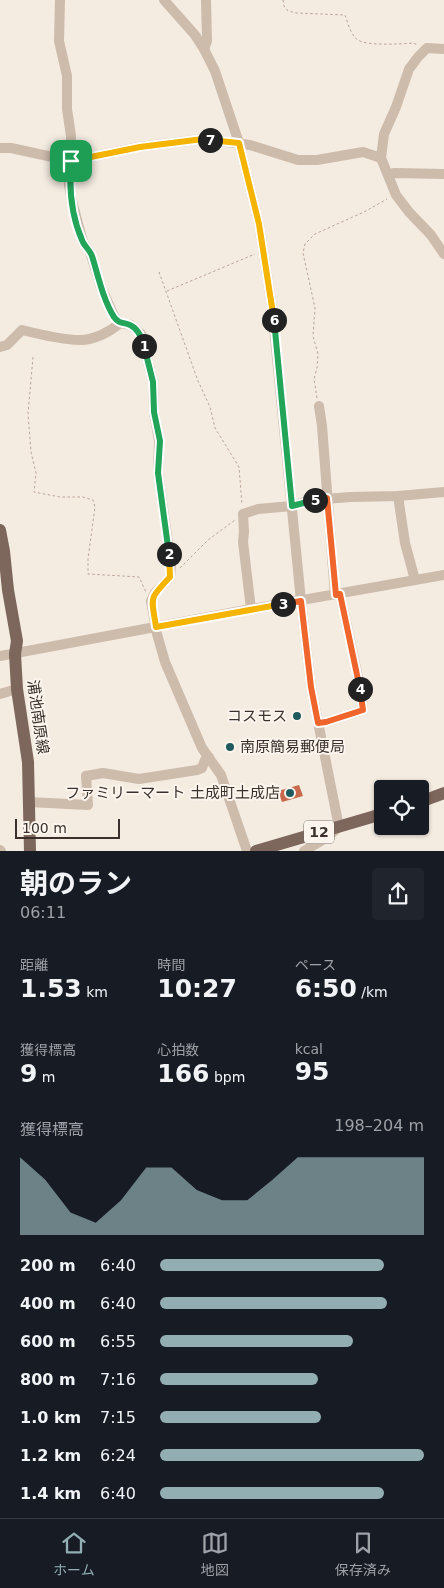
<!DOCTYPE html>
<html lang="ja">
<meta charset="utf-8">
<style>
:root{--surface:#171b24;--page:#20242c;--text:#f1f3f6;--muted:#9ea1a6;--line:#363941;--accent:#92aeb2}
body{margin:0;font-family:"DejaVu Sans","Noto Sans JP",sans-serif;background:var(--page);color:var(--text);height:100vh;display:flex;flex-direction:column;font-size:19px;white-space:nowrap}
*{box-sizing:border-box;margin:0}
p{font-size:16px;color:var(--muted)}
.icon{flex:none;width:28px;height:28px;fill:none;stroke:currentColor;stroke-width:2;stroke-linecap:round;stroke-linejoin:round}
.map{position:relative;height:851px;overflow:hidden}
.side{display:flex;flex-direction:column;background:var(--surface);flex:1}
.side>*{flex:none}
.controls{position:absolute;left:374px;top:780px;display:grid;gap:10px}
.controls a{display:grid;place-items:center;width:55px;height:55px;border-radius:5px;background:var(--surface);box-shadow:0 1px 4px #0004;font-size:25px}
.scale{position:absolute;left:15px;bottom:12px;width:105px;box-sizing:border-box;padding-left:5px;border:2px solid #3b302b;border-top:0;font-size:14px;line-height:18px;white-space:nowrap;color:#3b302b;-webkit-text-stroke:4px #fbf5ee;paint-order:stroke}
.pin{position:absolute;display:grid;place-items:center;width:42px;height:42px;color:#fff;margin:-21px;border-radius:10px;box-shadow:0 2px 8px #0006}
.km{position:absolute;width:25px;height:25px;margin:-12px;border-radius:50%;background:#222;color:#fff;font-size:14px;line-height:25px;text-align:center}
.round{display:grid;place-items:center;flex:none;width:52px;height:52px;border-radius:5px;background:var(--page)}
.summary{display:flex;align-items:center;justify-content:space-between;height:85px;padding:0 20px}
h1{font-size:28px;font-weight:700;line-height:38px}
.stats{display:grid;grid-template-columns:repeat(3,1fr);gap:8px;height:85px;padding:5px 20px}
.stats div{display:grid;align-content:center}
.stats b{font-size:25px;font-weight:700}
.stats small{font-size:14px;font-weight:400}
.stats p{font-size:14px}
.chart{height:140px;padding:10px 20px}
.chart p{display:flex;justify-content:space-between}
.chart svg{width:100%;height:90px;margin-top:5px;fill:var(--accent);opacity:.7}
ul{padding:0 20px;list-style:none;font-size:16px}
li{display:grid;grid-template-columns:80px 60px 1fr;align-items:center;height:38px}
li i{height:12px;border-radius:6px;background:var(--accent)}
.tabs{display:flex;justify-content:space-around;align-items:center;height:70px;border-top:1px solid var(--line);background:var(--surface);font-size:14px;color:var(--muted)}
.tabs a{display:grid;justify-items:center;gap:2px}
.tabs .active{color:var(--accent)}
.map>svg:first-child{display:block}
.building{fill:#c8694b}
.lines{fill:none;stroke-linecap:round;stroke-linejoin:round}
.path{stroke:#b9a596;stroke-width:1;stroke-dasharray:2.5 2.5;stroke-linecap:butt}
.minor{stroke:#cdbbac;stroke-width:10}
.major{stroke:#7d675c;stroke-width:12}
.split-1-casing{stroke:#fff;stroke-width:10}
.split-2-casing{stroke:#fff;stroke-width:10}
.split-3-casing{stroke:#fff;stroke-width:10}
.split-4-casing{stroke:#fff;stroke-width:10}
.split-5-casing{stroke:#fff;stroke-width:10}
.split-6-casing{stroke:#fff;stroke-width:10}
.split-7-casing{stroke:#fff;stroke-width:10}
.split-8-casing{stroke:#fff;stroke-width:10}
.split-1{stroke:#22a559;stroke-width:6}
.split-2{stroke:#22a559;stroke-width:6}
.split-3{stroke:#f5b400;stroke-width:6}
.split-4{stroke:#f0652b;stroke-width:6}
.split-5{stroke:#f0652b;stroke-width:6}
.split-6{stroke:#22a559;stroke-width:6}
.split-7{stroke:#f5b400;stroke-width:6}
.split-8{stroke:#f5b400;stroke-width:6}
.poi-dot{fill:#1f5a5e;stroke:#fbf5ee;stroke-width:2}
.labels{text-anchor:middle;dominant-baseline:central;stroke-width:4;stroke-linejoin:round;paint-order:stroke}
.shield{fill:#fbf5ee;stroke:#756b66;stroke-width:1}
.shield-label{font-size:14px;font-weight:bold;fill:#3b302b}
.poi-label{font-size:15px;fill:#3b302b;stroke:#fbf5ee;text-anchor:end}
.street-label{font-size:15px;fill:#3b302b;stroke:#fbf5ee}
</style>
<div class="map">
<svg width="444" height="851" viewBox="0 0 444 851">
<rect width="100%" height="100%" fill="#f4ebe1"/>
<polygon class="building" points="299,785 303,796 282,802 278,791"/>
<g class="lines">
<g class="path">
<path d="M 283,0 L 284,6 L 288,11 L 296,13 L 345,15 C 348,23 351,36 358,40 C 366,46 402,44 413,43 L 418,45"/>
<polyline points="159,272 198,381 210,407 215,428 239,467 242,505"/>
<polyline points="167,291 255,254"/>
<polyline points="33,357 28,414 31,452 36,473 34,492 60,497 83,497 93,500 95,507 88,559 88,574 139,577 146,592"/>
<polyline points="317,398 314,379 317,368 318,354 313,336 315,308 303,253 305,244 315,234 364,212 387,199"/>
<polyline points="180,568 208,540 235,520"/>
</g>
<g class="minor">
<polyline points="60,0 59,41 67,76 67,109 71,136 69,185 72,201 83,242 90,252 101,287 114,316 120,323 131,325 141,334 153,382 154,412 159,441 158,473 171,564 170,577 155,593 151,601 157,634 165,662 202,748 221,775 247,851"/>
<polyline points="164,0 195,35 204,49 215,71 239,143 259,224 272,307 301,601 311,687 339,827 326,838 304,851"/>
<polyline points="204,49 207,41 206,0"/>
<polyline points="444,49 427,48 418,57 409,69 396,107 384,134 381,158 396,195 409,212 431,235 444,254"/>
<polyline points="0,148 11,148 71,161 139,147 203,139 250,145 298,160 317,160 363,152 381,158"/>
<polyline points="388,174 395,173 444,174"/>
<path d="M 0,347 L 7,345 L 22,330 C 38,334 64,340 80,340 C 94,340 110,332 120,323"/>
<polyline points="319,406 322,426 335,595"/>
<polyline points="398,496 405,543 415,580"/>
<polyline points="251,609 243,542 244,532 243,514 258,509 292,506 311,500 351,497 398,496 444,492"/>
<polyline points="0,656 251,609 444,575"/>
<polyline points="0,694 17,689"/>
<polyline points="318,723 326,722 363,710 359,682 340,594"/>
<polyline points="29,802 88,805 86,776 103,773 139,779 197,770 202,768 205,760 209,757"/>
<polyline points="0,850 1,851"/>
</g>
<g class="major">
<polyline points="0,530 4,551 8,590 17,641 15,654 17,689 28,762 30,851"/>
<polyline points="420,802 444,793"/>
<polyline points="256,851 382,814"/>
</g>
</g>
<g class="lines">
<defs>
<path id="split-1" d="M 71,161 C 69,187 71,215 82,240 C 84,246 90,250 92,256 C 98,275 103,300 114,317 C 119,324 123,322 130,325 C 139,329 142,338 144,346"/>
<polyline id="split-2" points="144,346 153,382 154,412 160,441 158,473 169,554"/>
<path id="split-3" d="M 169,554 L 170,577 C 147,601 152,597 156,627 L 283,604"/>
<polyline id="split-4" points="283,604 301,601 311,687 318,723 326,722 363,710 360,689"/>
<polyline id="split-5" points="315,500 327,498 336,595 340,594 360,689"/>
<polyline id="split-6" points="274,320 292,506 315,500"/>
<polyline id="split-7" points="210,140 239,143 259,224 274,320"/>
<polyline id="split-8" points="71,161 140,147 203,139 210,140"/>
</defs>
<use href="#split-1" class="split-1-casing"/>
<use href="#split-2" class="split-2-casing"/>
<use href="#split-3" class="split-3-casing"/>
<use href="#split-4" class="split-4-casing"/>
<use href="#split-5" class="split-5-casing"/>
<use href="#split-6" class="split-6-casing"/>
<use href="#split-7" class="split-7-casing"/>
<use href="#split-8" class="split-8-casing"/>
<use href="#split-1" class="split-1"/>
<use href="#split-2" class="split-2"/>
<use href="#split-3" class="split-3"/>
<use href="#split-4" class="split-4"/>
<use href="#split-5" class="split-5"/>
<use href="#split-6" class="split-6"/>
<use href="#split-7" class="split-7"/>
<use href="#split-8" class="split-8"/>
</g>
<g class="poi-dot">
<circle cx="297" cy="716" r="5"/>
<circle cx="230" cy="747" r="5"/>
<circle cx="290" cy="793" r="5"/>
</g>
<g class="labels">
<rect class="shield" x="304" y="820.5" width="30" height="23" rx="4"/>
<g class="shield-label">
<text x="319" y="832">12</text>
</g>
<g class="poi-label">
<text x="287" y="716">コスモス</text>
<text x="240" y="747" text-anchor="start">南原簡易郵便局</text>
<text x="280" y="793">ファミリーマート 土成町土成店</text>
</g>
<g class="street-label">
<text transform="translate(38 717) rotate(82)">浦池南原線</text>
</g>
</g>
</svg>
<div class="controls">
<a><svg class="icon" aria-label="locate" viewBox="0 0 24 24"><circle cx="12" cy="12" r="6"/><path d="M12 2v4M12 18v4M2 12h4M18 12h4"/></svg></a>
</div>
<div class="scale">100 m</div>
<div class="pin" style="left:71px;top:161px;background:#1e9e55"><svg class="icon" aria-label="arrive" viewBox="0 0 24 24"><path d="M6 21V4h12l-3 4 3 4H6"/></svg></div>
<b class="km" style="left:144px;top:346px">1</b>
<b class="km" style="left:169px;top:554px">2</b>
<b class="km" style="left:283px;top:604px">3</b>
<b class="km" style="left:360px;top:689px">4</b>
<b class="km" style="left:315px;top:500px">5</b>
<b class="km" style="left:274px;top:320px">6</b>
<b class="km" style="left:210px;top:140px">7</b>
</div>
<section class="side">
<div class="summary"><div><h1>朝のラン</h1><p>06:11</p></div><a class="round"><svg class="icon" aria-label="share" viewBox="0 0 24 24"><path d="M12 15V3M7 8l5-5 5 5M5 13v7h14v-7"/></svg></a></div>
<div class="stats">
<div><p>距離</p><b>1.53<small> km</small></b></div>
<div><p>時間</p><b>10:27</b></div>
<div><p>ペース</p><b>6:50<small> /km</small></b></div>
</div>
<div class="stats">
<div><p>獲得標高</p><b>9<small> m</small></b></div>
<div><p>心拍数</p><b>166<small> bpm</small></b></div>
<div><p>kcal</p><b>95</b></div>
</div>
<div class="chart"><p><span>獲得標高</span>198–204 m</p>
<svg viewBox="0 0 160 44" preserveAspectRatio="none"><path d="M0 44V6L10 17L20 33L30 38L40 27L50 11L60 11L70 22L80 27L90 27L100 17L110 6L120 6L130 6L140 6L150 6L160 6V44z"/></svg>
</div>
<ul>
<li><b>200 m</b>6:40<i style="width:85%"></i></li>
<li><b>400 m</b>6:40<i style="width:86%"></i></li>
<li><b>600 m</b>6:55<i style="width:73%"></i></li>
<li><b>800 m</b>7:16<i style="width:60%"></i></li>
<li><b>1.0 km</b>7:15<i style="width:61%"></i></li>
<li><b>1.2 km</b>6:24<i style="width:100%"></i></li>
<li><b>1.4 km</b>6:40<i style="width:85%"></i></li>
</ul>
</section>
<nav class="tabs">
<a class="active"><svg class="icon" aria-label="home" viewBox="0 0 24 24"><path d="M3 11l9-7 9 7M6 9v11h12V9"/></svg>ホーム</a>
<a><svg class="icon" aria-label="map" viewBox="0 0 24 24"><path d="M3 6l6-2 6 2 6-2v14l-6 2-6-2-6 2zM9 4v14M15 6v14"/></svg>地図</a>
<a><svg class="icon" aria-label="saved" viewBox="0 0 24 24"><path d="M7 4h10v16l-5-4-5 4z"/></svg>保存済み</a>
</nav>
